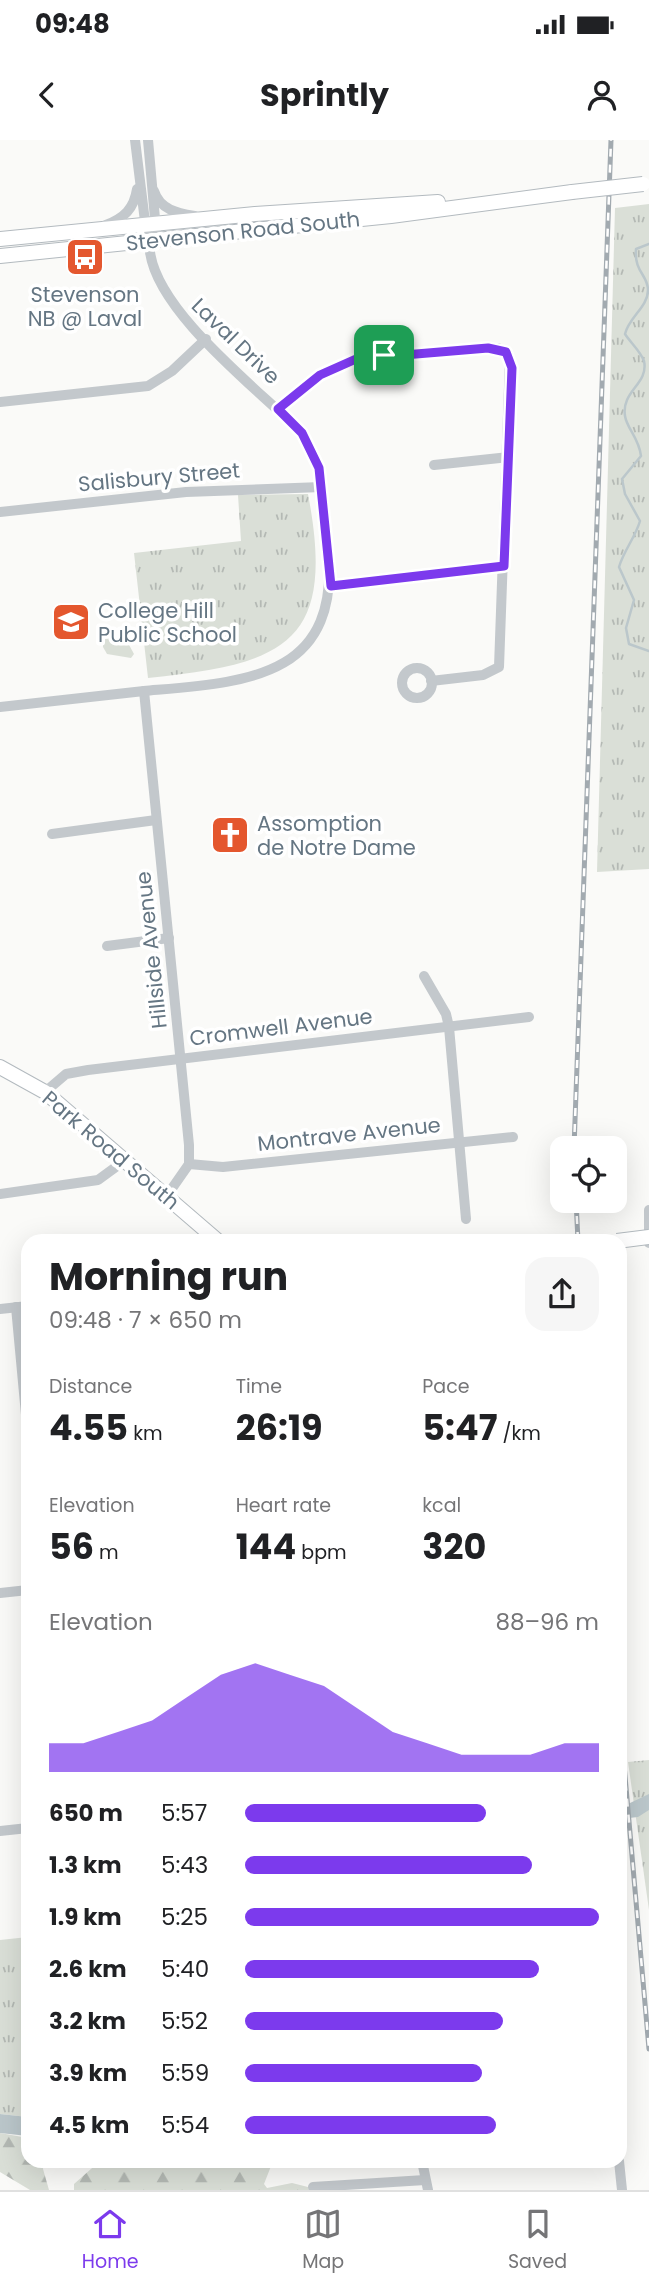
<!DOCTYPE html>
<meta charset="utf-8">
<style>
:root{--surface:#fff;--page:#f6f6f6;--text:#202124;--muted:#757577;--line:#e0e0e0;--accent:#7c3aed}
body{margin:0;font-family:Poppins,sans-serif;background:var(--page);color:var(--text);height:100vh;display:flex;flex-direction:column;font-size:26px;white-space:nowrap}
*{box-sizing:border-box;margin:0}
p{font-size:23px;color:var(--muted)}
.icon{flex:none;width:38px;height:38px;fill:none;stroke:currentColor;stroke-width:2;stroke-linecap:round;stroke-linejoin:round}
.map{position:relative;flex:1;overflow:hidden}
.drawer{position:absolute;left:21px;top:1094px;width:606px;height:934px;display:flex;flex-direction:column;background:var(--surface);border-radius:21px;box-shadow:0 7px 28px #0002}
.drawer>*{flex:none}
.fabs{position:absolute;left:550px;top:996px;display:grid;gap:14px}
.fabs a{display:grid;place-items:center;width:77px;height:77px;border-radius:14px;background:var(--surface);box-shadow:0 7px 28px #0002;font-size:35px}
.pin{position:absolute;display:grid;place-items:center;width:60px;height:60px;color:#fff;margin:-30px;border-radius:14px;box-shadow:0 4px 10px #0006}
.round{display:grid;place-items:center;flex:none;width:74px;height:74px;border-radius:21px;background:var(--page)}
.headline{display:flex;align-items:center;justify-content:space-between;height:119px;padding:0 28px}
h1{font-size:38px;font-weight:700;line-height:52px}
.figures{display:grid;grid-template-columns:repeat(3,1fr);gap:10px;height:119px;padding:7px 28px}
.figures div{display:grid;align-content:center}
.figures b{font-size:35px;font-weight:700}
.figures small{font-size:19px;font-weight:400}
.figures p{font-size:19px}
.chart{height:196px;padding:14px 28px}
.chart p{display:flex;justify-content:space-between}
.chart svg{width:100%;height:126px;margin-top:7px;fill:var(--accent);opacity:.7}
ul{padding:0 28px;list-style:none;font-size:23px}
li{display:grid;grid-template-columns:112px 84px 1fr;align-items:center;height:52px}
li i{height:18px;border-radius:9px;background:var(--accent)}
.status{display:flex;justify-content:space-between;align-items:center;height:49px;padding:0 35px;background:var(--surface);direction:ltr}
.status svg{height:19px;fill:currentColor}
header{display:flex;justify-content:space-between;align-items:center;height:91px;padding:0 28px;background:var(--surface);font-size:32px;font-weight:700}
.tabs{display:flex;justify-content:space-around;align-items:center;height:98px;border-top:2px solid var(--line);background:var(--surface);font-size:19px;color:var(--muted)}
.tabs a{display:grid;justify-items:center;gap:4px}
.tabs .on{color:var(--accent)}
.map>svg:first-child{display:block}
.green{fill:#dadfd7}
.forest{fill:url(#forest-firs)}
.park{fill:url(#park-tufts)}
.water{fill:#bbc7cb}
.lines{fill:none;stroke-linecap:round;stroke-linejoin:round}
.stream{stroke:#bbc7cb;stroke-width:2.5}
.secondary-casing{stroke:#b3babf;stroke-width:16}
.minor{stroke:#c3c8cc;stroke-width:10}
.secondary{stroke:#fff;stroke-width:14}
.rail-casing{stroke:#a2aab0;stroke-width:5}
.rail{stroke:#fff;stroke-width:2.5;stroke-dasharray:8;stroke-linecap:butt}
.secondary-bridge-casing{stroke:#b3babf;stroke-width:16;stroke-linecap:butt}
.secondary-bridge{stroke:#fff;stroke-width:14}
.route-casing{stroke:#fff;stroke-width:14}
.route{stroke:#7c3aed;stroke-width:9}
.labels{text-anchor:middle;dominant-baseline:central;stroke-width:7;stroke-linejoin:round;paint-order:stroke}
.street-label{font-size:21px;fill:#657683;stroke:#fff}
.poi-label{font-size:21px;fill:#657683;stroke:#fff;text-anchor:start}
</style>
<div class="status"><b>09:48</b><svg viewBox="0 0 49 12"><path d="M0 12V9h3v3zM5 12V6h3v6zM10 12V3h3v9zM15 12V0h3v12zM26 1h20v11H26zM47 4h2v5h-2z"/></svg></div>
<header><svg class="icon" aria-label="back" viewBox="0 0 24 24"><path d="M15 5l-7 7 7 7"/></svg>Sprintly<svg class="icon" aria-label="person" viewBox="0 0 24 24"><circle cx="12" cy="8" r="4"/><path d="M4 21q1-7 8-7t8 7"/></svg></header>
<div class="map">
<svg width="649" height="2050" viewBox="0 0 649 2050">
<defs>
<pattern id="forest-firs" width="22" height="20" patternUnits="userSpaceOnUse" patternTransform="scale(1.75)"><rect width="22" height="20" fill="#dadfd7"/><path d="M5 1l3.5 6h-7zM16 11l3.5 6h-7z" fill="#b4b9b4"/></pattern>
<pattern id="park-tufts" width="24" height="20" patternUnits="userSpaceOnUse" patternTransform="scale(1.75)"><rect width="24" height="20" fill="#dadfd7"/><path d="M3 7l-1-3M5 7V3M7 7l1-3M15 17l-1-3M17 17v-4M19 17l1-3" fill="none" stroke="#b4b9b4"/></pattern>
</defs>
<rect width="100%" height="100%" fill="#fafaf8"/>
<polygon class="green" points="114,490 122,492 134,514 131,518 107,514 103,507 103,499"/>
<g class="forest">
<polygon points="0,1993 28,1998 28,2021 44,2021 43,2029 49,2050 30,2050 0,2032"/>
<polygon points="100,2021 147,2024 156,2021 273,2021 264,2044 267,2048 292,2043 308,2047 309,2050 74,2050 74,2044"/>
</g>
<g class="park">
<polygon points="649,64 649,729 597,732 615,68"/>
<path d="M 308,354 C 337,505 284,524 148,538 L 134,413 L 241,401 L 238,355 Z"/>
<polygon points="649,1620 649,1770 628,1622"/>
<polygon points="28,1797 28,1977 0,1974 0,1800"/>
</g>
<g class="water">
<polygon points="649,1654 649,1670 638,1677 620,1679 620,1664 630,1663"/>
<polygon points="0,1974 28,1977 28,1996 0,1993"/>
</g>
<g class="lines">
<path class="stream" d="M 649,104 L 636,109 C 634,132 648,135 648,150 C 648,167 629,177 625,194 C 630,202 641,212 644,221 C 649,244 621,251 625,276 C 627,289 639,298 641,316 L 622,339 L 625,354 L 640,381 C 635,398 624,410 619,427 L 634,460 L 626,488 L 629,504 L 649,511"/>
<defs>
<g id="secondary">
<polyline points="0,99 255,74 438,62"/>
<polyline points="0,116 391,76 572,52"/>
<polyline points="0,927 45,952 218,1101"/>
</g>
</defs>
<use href="#secondary" class="secondary-casing"/>
<g class="minor">
<polyline points="135,0 148,106"/>
<polyline points="148,0 156,90"/>
<path d="M 154,51 C 160,70 178,73 195,76"/>
<path d="M 106,85 C 124,78 134,69 137,49"/>
<polyline points="0,262 148,246 172,231 206,199"/>
<polyline points="278,269 320,235 356,219 488,208 498,208 510,219 499,527 483,535 431,541"/>
<polyline points="434,325 509,317"/>
<polyline points="0,372 186,352 322,347"/>
<polyline points="331,446 504,426"/>
<circle cx="417" cy="543" r="15"/>
<polyline points="144,551 189,1005 189,1024 166,1057"/>
<path d="M 0,567 C 48,562 96,556 144,551 C 245,542 342,540 328,406 C 324,367 324,327 302,293 C 258,249 158,173 150,112"/>
<polyline points="52,694 156,680"/>
<polyline points="107,806 169,798"/>
<polyline points="424,836 446,874 449,887 466,1079"/>
<polyline points="45,952 66,934 88,930 529,877"/>
<polyline points="189,1024 223,1027 513,997"/>
<polyline points="0,1054 98,1040 124,1021"/>
<polyline points="649,1103 649,1070"/>
<polyline points="16,1167 28,1296"/>
<polyline points="0,1169 28,1166"/>
<polyline points="0,1453 28,1450"/>
<polyline points="0,1691 28,1688"/>
<polyline points="422,2021 428,2050"/>
<polyline points="619,2021 622,2050"/>
<polyline points="313,2047 425,2040"/>
</g>
<use href="#secondary" class="secondary"/>
<defs>
<g id="rail">
<polyline points="574,1008 611,0"/>
<polyline points="576,1060 578,1101"/>
<polyline points="620,1579 649,1909"/>
</g>
</defs>
<use href="#rail" class="rail-casing"/>
<use href="#rail" class="rail"/>
<defs>
<g id="secondary-bridge">
<polyline points="572,52 643,44"/>
<polyline points="617,1101 649,1097"/>
</g>
</defs>
<use href="#secondary-bridge" class="secondary-bridge-casing"/>
<use href="#secondary-bridge" class="secondary-bridge"/>
</g>
<g class="lines">
<defs>
<polygon id="route" points="488,208 506,212 512,228 504,426 331,446 319,328 302,293 278,269 320,235 356,219"/>
</defs>
<use href="#route" class="route-casing"/>
<use href="#route" class="route"/>
</g>
<defs>
<symbol id="bus-square" viewBox="-11 -11 22 22"><rect x="-9" y="-9" width="18" height="18" rx="4" fill="#e4572e" stroke="#fff"/><path d="M-5-6H5V4H4V6H2V4H-2V6H-4V4H-5ZM-3.5-4V0h7V-4ZM-3.5 1.2v1.5H-2V1.2ZM2 1.2v1.5H3.5V1.2Z" fill="#fff"/></symbol>
<symbol id="school-square" viewBox="-11 -11 22 22"><rect x="-9" y="-9" width="18" height="18" rx="4" fill="#e4572e" stroke="#fff"/><path d="M0-5L7-2L0 1L-7-2ZM-4 1L0 2.5L4 1V4Q0 6-4 4Z" fill="#fff"/></symbol>
<symbol id="church-square" viewBox="-11 -11 22 22"><rect x="-9" y="-9" width="18" height="18" rx="4" fill="#e4572e" stroke="#fff"/><path d="M-1.2-6h2.4v3.5h3.3v2.4h-3.3V6h-2.4V-.1h-3.3v-2.4h3.3Z" fill="#fff"/></symbol>
</defs>
<g fill-rule="evenodd">
<use href="#bus-square" x="63" y="95" width="44" height="44"/>
<use href="#school-square" x="49" y="460" width="44" height="44"/>
<use href="#church-square" x="208" y="673" width="44" height="44"/>
</g>
<g class="labels">
<g class="street-label">
<text transform="translate(243 91) rotate(-6)">Stevenson Road South</text>
<text transform="translate(236 201) rotate(44)">Laval Drive</text>
<text transform="translate(159 337) rotate(-5)">Salisbury Street</text>
<text transform="translate(151 810) rotate(-96)">Hillside Avenue</text>
<text transform="translate(281 887) rotate(-7)">Cromwell Avenue</text>
<text transform="translate(349 994) rotate(-6)">Montrave Avenue</text>
<text transform="translate(111 1010) rotate(40)">Park Road South</text>
</g>
<g class="poi-label">
<text x="85" y="154" text-anchor="middle">Stevenson<tspan x="85" dy="24">NB @ Laval</tspan></text>
<text x="98" y="470">College Hill<tspan x="98" dy="24">Public School</tspan></text>
<text x="257" y="683">Assomption<tspan x="257" dy="24">de Notre Dame</tspan></text>
</g>
</g>
</svg>
<div class="fabs">
<a><svg class="icon" aria-label="locate" viewBox="0 0 24 24"><circle cx="12" cy="12" r="6"/><path d="M12 2v4M12 18v4M2 12h4M18 12h4"/></svg></a>
</div>
<div class="pin" style="left:384px;top:215px;background:#1e9e55"><svg class="icon" aria-label="arrive" viewBox="0 0 24 24"><path d="M6 21V4h12l-3 4 3 4H6"/></svg></div>
<section class="drawer">
<div class="headline"><div><h1>Morning run</h1><p>09:48 · 7 × 650 m</p></div><a class="round"><svg class="icon" aria-label="share" viewBox="0 0 24 24"><path d="M12 15V3M7 8l5-5 5 5M5 13v7h14v-7"/></svg></a></div>
<div class="figures">
<div><p>Distance</p><b>4.55<small> km</small></b></div>
<div><p>Time</p><b>26:19</b></div>
<div><p>Pace</p><b>5:47<small> /km</small></b></div>
</div>
<div class="figures">
<div><p>Elevation</p><b>56<small> m</small></b></div>
<div><p>Heart rate</p><b>144<small> bpm</small></b></div>
<div><p>kcal</p><b>320</b></div>
</div>
<div class="chart"><p><span>Elevation</span>88–96 m</p>
<svg viewBox="0 0 160 44" preserveAspectRatio="none"><path d="M0 44V34L10 34L20 30L30 26L40 18L50 10L60 6L70 10L80 14L90 22L100 30L110 34L120 38L130 38L140 38L150 34L160 34V44z"/></svg>
</div>
<ul>
<li><b>650 m</b>5:57<i style="width:68%"></i></li>
<li><b>1.3 km</b>5:43<i style="width:81%"></i></li>
<li><b>1.9 km</b>5:25<i style="width:100%"></i></li>
<li><b>2.6 km</b>5:40<i style="width:83%"></i></li>
<li><b>3.2 km</b>5:52<i style="width:73%"></i></li>
<li><b>3.9 km</b>5:59<i style="width:67%"></i></li>
<li><b>4.5 km</b>5:54<i style="width:71%"></i></li>
</ul>
</section>
</div>
<nav class="tabs">
<a class="on"><svg class="icon" aria-label="home" viewBox="0 0 24 24"><path d="M3 11l9-7 9 7M6 9v11h12V9"/></svg>Home</a>
<a><svg class="icon" aria-label="map" viewBox="0 0 24 24"><path d="M3 6l6-2 6 2 6-2v14l-6 2-6-2-6 2zM9 4v14M15 6v14"/></svg>Map</a>
<a><svg class="icon" aria-label="saved" viewBox="0 0 24 24"><path d="M7 4h10v16l-5-4-5 4z"/></svg>Saved</a>
</nav>
